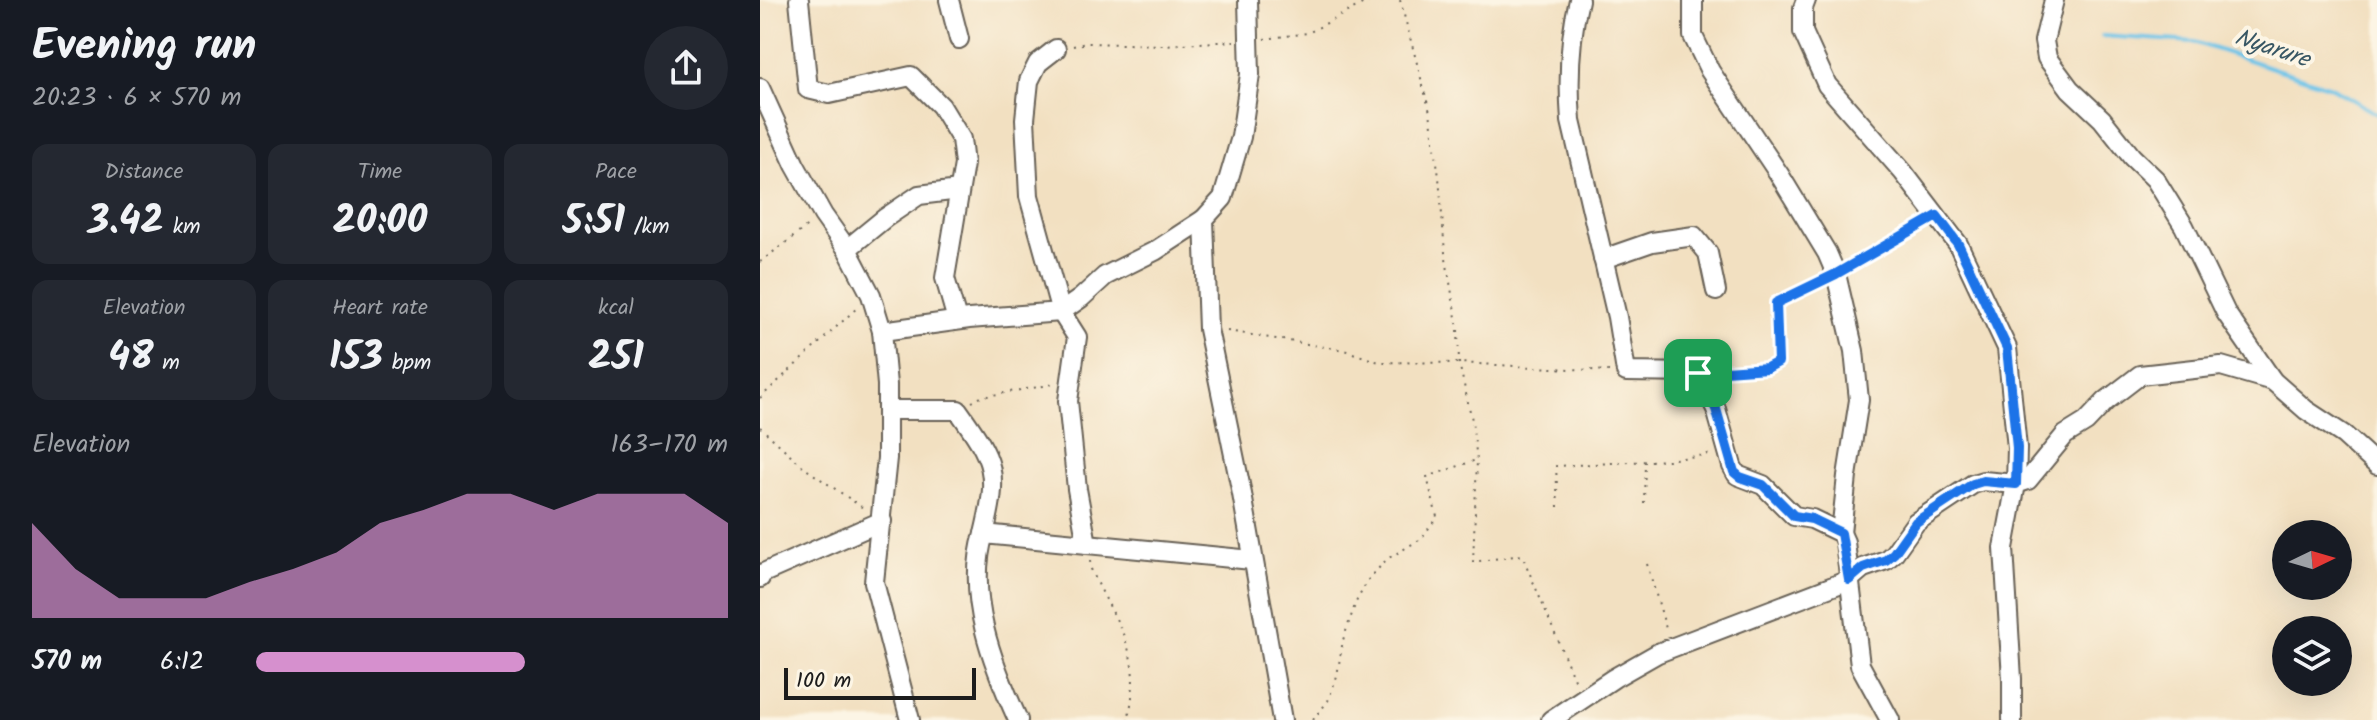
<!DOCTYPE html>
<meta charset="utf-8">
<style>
:root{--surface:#171b24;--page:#242831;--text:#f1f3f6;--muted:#9ea1a6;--accent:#d690ce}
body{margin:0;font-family:Kalam,sans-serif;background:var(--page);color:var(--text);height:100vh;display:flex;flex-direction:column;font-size:30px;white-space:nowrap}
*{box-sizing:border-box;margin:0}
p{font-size:26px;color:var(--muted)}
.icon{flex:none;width:44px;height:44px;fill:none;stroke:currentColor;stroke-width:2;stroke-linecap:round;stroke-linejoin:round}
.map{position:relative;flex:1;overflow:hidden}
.details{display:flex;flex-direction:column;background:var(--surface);width:760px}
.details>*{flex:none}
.needle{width:52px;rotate:85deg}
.tools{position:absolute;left:1512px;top:520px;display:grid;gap:16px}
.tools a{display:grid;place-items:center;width:80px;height:80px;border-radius:50%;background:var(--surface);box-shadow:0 8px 32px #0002;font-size:40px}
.scale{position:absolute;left:24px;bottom:20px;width:192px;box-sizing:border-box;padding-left:8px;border:4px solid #1c1c1c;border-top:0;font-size:22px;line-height:28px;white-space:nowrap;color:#1c1c1c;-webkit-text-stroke:6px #fcf5e5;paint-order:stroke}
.pin{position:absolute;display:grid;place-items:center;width:68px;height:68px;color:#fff;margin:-34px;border-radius:16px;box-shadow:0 4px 12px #0006}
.round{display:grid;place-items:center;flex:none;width:84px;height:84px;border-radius:42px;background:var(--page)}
.head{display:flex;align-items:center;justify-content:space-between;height:136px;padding:0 32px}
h1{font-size:44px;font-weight:700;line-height:60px}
.metrics{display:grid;grid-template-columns:repeat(3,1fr);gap:12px;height:136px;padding:8px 32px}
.metrics div{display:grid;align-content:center;border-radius:16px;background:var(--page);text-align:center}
.metrics b{font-size:40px;font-weight:700}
.metrics small{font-size:22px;font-weight:400}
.metrics p{font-size:22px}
.chart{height:224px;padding:16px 32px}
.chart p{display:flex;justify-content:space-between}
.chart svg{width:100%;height:144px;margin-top:8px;fill:var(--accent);opacity:.7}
ul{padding:0 32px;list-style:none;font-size:26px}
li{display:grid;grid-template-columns:128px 96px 1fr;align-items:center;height:60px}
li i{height:20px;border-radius:10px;background:var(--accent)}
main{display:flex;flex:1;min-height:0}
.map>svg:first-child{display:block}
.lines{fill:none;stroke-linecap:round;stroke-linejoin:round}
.stream{stroke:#6cc4e9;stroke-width:4}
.minor-casing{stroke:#676156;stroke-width:22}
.path{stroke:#676156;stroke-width:2;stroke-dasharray:2 6;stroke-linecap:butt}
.minor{stroke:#fff;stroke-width:18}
.route-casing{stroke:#fff;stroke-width:16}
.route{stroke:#1a73e8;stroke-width:10}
.labels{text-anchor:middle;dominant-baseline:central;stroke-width:8;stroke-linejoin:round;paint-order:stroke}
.water-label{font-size:24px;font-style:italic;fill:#385764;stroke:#fcf5e5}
</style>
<main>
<section class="details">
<div class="head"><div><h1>Evening run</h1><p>20:23 · 6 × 570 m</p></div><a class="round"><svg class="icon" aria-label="share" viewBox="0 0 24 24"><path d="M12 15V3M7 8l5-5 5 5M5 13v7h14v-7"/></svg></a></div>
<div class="metrics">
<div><p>Distance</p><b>3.42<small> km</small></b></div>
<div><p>Time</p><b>20:00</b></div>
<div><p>Pace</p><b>5:51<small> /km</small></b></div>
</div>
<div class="metrics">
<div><p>Elevation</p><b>48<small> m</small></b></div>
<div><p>Heart rate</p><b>153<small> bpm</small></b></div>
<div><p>kcal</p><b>251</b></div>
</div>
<div class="chart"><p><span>Elevation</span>163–170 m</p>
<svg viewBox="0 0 160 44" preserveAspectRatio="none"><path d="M0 44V15L10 29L20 38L30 38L40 38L50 33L60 29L70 24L80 15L90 11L100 6L110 6L120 11L130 6L140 6L150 6L160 15V44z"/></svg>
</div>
<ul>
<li><b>570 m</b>6:12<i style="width:57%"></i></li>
</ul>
</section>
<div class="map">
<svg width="1617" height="720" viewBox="0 0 1617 720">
<rect width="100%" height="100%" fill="#fcf5e5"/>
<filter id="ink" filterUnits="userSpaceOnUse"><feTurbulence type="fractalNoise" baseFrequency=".0125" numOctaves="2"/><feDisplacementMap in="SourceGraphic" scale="16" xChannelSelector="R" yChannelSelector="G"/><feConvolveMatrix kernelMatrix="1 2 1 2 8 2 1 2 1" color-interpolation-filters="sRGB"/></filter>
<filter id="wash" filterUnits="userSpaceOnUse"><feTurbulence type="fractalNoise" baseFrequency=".006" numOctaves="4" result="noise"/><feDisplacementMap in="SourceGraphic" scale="32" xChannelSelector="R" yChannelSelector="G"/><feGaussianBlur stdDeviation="1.8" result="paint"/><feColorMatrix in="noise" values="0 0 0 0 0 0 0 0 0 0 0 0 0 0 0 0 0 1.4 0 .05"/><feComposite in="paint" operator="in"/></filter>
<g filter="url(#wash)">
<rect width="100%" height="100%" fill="#f2e0c1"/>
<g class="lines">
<polyline class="stream" points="1342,36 1434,42 1571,87 1617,114"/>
</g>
</g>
<g filter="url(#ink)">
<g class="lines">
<defs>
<g id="minor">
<polyline points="39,0 48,89 69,94 151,76 181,106 201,139 204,164 185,278 197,320"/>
<polyline points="189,0 199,39"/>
<polyline points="488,0 490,74 481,137 463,198 444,219 448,329 482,494 522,720"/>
<path d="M 819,0 C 809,40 808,80 811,121 L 857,317 L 866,372 L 938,373 L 956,409 L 972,466 L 977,475 L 1003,485 L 1034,516 L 1052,519 L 1081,533 L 1085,542 L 1100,665 L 1130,720"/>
<polyline points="933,0 933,36 950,71 1019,174 1067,253 1076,274 1094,351 1099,400 1087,476 1081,533"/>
<polyline points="1046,0 1043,8 1043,32 1067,85 1143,172 1198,244 1247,348 1257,448 1256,484 1244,548 1252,679 1252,720"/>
<polyline points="1294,0 1284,41 1287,58 1310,89 1342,119 1372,157 1395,179 1424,226 1466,313 1513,381 1546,410 1584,435 1617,465"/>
<polyline points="296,49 278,63 269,81 265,119 269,196 301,312 317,337 308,401 317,489 327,544"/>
<polyline points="0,88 35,165 63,215 87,249 111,295 122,331 127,385 127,458 114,582 150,720"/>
<polyline points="87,249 125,218 159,195 199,190"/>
<polyline points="843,259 892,242 934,236 948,253 956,291"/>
<polyline points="122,331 209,319 301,312 321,298 345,276 395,251 444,219"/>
<path d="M 127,410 L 198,410 C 235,462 239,472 224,534"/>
<polyline points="0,578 1,574 122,521"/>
<path d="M 258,720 C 233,665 205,595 224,534 L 492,560"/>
<polyline points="791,720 854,678 898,653 1089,580 1103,568 1126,560 1134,553 1156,522 1213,484 1223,481 1256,484 1268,480 1305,435 1326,422 1346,401 1380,375 1461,366 1513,381"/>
</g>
</defs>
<use href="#minor" class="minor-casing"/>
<g class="path">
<polyline points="640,0 670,112 679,177 685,253 698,329 699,363 712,420 717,460 713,562 762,555 816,684"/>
<polyline points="504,39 548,33 604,3 619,0"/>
<polyline points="313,46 326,43 404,45 474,41"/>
<polyline points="0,262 49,225"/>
<polyline points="1091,266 1162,225"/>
<polyline points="467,331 584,350 619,362 699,363 849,371"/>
<polyline points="955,372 1007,368 1018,362 1016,303 1061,282"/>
<polyline points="0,398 99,306"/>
<polyline points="212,402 221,397 295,384"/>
<polyline points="0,427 46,469 106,510"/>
<polyline points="884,503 885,462"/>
<polyline points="798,507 796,466 908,460 951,454"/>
<path d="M 330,561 L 331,569 C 358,629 384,650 368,720"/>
<polyline points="887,564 907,632"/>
<polyline points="553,720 568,701 577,676 583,640 596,602 608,580 627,559 661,539 677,517 667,477 716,460"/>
</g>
<use href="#minor" class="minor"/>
</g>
</g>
<g class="lines" filter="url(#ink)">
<defs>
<polygon id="route" points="1177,216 1198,244 1247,348 1257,448 1256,484 1223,481 1213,484 1156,522 1134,553 1126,560 1103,568 1089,580 1081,533 1052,519 1034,516 1003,485 980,477 974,472 956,409 938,373 1007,368 1018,362 1016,303 1076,274"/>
</defs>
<use href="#route" class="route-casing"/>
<use href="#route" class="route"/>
</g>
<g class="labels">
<g class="water-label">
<text transform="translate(1512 49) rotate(18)">Nyarure</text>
</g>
</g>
</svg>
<div class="tools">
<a><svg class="needle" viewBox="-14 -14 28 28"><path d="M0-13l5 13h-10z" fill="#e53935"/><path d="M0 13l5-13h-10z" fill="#9ea1a6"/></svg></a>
<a><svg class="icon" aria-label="layers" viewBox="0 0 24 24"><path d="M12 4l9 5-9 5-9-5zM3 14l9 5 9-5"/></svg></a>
</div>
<div class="scale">100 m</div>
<div class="pin" style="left:938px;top:373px;background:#1e9e55"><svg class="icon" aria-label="arrive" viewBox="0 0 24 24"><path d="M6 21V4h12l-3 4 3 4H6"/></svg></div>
</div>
</main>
